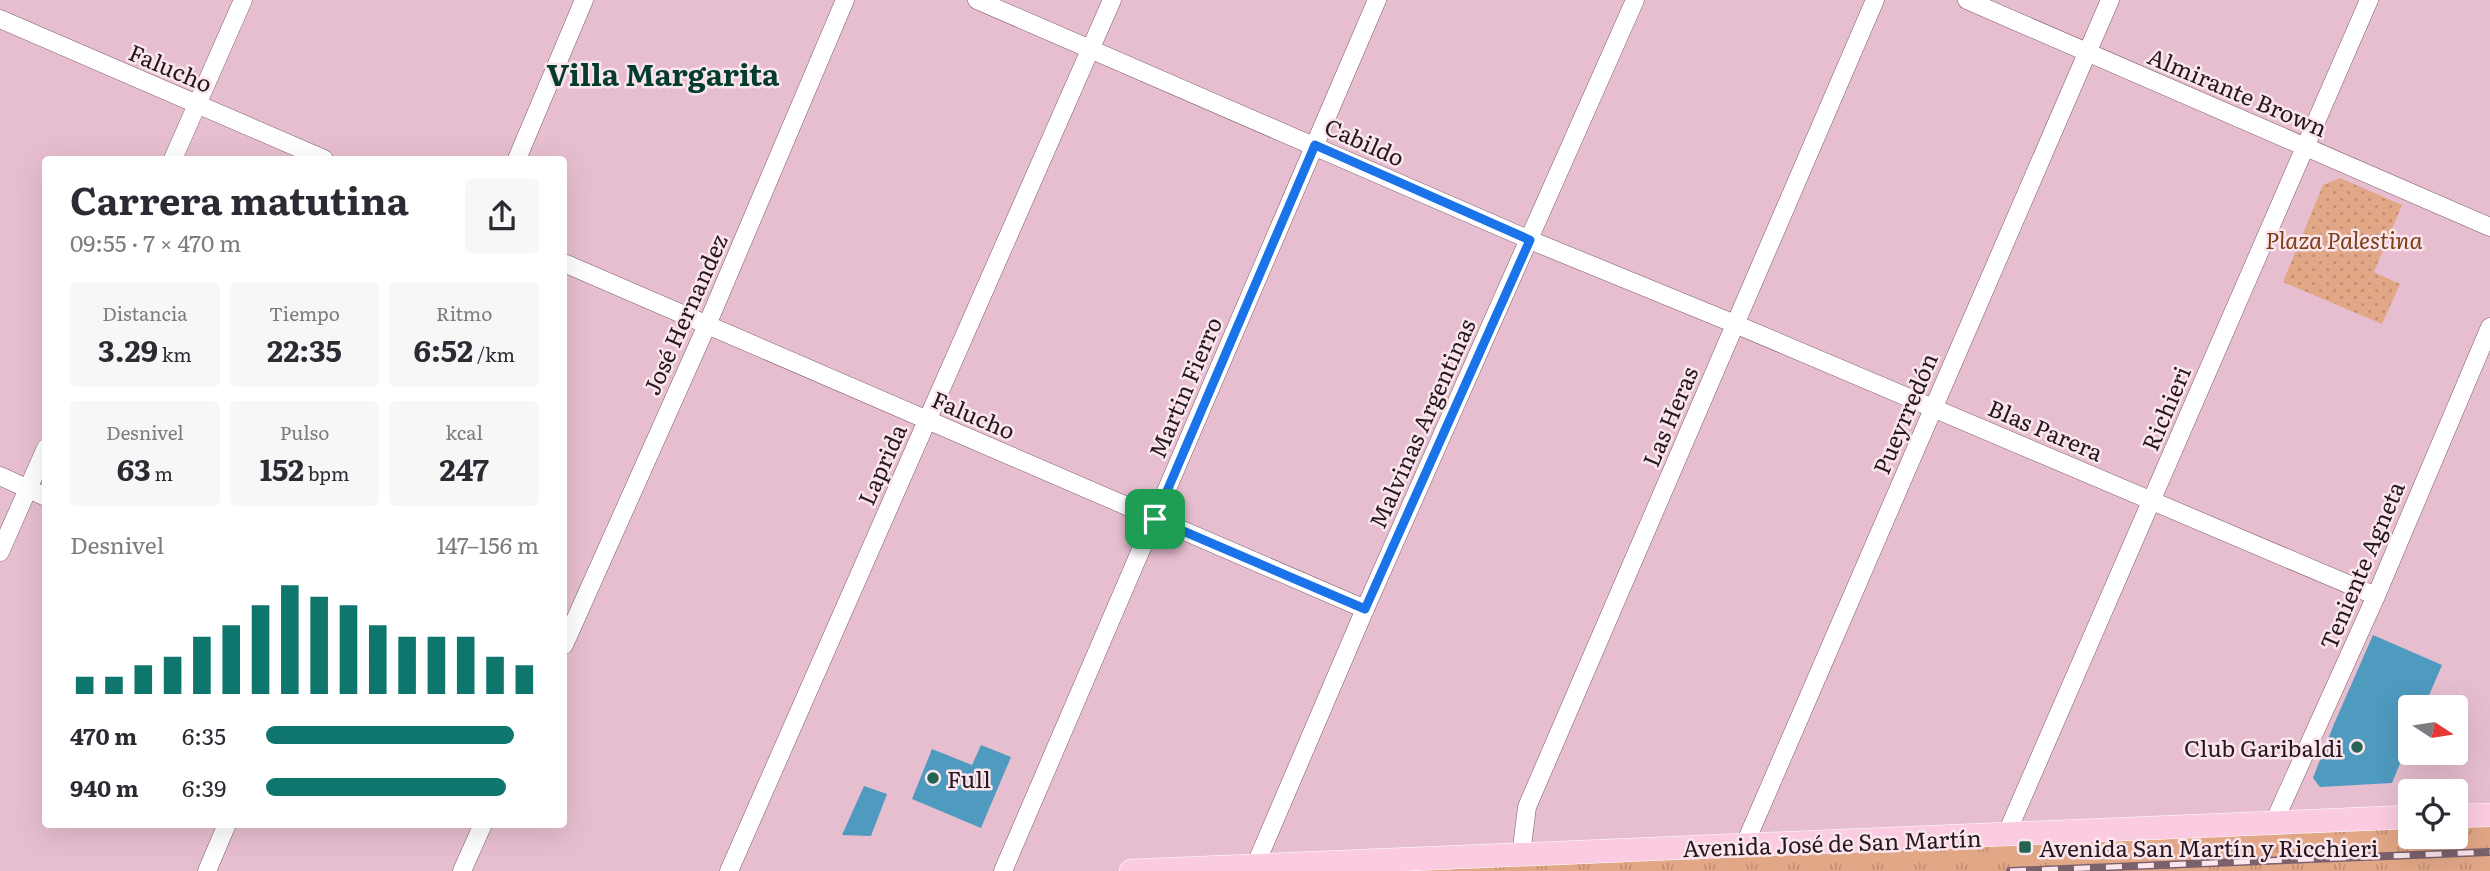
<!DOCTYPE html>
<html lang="es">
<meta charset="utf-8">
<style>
:root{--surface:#fff;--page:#f7f7f7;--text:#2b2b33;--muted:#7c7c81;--accent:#0f766e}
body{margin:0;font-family:Literata,serif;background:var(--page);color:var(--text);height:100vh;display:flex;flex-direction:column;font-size:26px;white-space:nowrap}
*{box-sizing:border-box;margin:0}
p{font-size:23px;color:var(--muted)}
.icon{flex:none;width:38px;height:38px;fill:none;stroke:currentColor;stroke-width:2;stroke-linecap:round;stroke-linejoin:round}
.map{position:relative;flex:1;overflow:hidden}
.panel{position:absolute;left:42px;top:156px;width:525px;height:672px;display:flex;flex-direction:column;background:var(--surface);border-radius:7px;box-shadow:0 7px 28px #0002}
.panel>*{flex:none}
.needle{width:46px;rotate:102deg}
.fabs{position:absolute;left:2398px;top:695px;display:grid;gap:14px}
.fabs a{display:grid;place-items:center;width:70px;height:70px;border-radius:7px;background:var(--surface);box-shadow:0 7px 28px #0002;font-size:35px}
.pin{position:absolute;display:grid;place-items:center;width:60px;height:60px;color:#fff;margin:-30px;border-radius:14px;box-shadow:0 4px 10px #0006}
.round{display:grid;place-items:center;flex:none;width:74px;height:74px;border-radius:7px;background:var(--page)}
.head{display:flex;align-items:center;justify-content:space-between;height:119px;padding:0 28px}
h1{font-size:38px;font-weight:700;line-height:52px}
.figures{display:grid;grid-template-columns:repeat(3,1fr);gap:10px;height:119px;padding:7px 28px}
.figures div{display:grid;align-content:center;border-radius:7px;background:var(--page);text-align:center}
.figures b{font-size:30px;font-weight:700}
.figures small{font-size:19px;font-weight:400}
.figures p{font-size:19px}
.chart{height:196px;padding:14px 28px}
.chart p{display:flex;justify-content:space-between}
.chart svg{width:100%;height:126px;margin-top:7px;stroke:var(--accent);stroke-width:6}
ul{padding:0 28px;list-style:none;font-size:23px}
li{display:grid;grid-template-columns:112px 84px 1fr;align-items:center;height:52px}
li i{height:18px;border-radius:9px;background:var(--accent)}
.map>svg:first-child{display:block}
.grass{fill:url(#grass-tufts)}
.park{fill:url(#park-dots)}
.building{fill:#4e9bbf}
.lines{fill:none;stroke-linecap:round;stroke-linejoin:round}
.minor-casing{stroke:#7d5a6a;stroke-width:19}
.major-casing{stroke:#fff;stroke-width:24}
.minor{stroke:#fff;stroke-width:18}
.major{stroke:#fbcce1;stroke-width:23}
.rail-casing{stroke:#7b616c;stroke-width:8}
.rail{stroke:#fbe6ee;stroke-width:5;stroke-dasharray:16;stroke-linecap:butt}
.route-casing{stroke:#fff;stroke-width:14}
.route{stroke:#1a73e8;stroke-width:9}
.poi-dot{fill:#256452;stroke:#fbe6ee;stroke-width:2.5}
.labels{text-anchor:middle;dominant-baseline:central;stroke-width:5;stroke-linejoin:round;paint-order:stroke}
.street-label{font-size:23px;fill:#26181e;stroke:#fbe6ee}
.park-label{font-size:23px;font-style:italic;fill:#7c4018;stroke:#fbe6ee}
.poi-label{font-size:23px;fill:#26181e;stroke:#fbe6ee;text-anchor:start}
.district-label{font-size:30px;font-weight:bold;fill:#043c2e;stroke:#fbe6ee}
</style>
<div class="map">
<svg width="2490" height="871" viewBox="0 0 2490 871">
<defs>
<pattern id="grass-tufts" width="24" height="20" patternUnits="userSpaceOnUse" patternTransform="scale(1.75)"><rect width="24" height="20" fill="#e1a786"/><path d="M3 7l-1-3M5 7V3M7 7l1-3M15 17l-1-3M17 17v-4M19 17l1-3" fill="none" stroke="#c18f73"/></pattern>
<pattern id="park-dots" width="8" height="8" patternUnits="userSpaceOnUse" patternTransform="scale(1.75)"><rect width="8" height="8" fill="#e1a786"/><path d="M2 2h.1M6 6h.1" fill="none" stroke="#c18f73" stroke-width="1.8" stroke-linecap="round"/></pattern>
</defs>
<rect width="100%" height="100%" fill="#e7bed0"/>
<polygon class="grass" points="2490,815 2490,871 1131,871 2410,817 2410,836 2455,836 2455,816"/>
<polygon class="park" points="2340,178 2402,205 2374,272 2400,284 2382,324 2283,282 2323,185"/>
<g class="building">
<polygon points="2373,635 2442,665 2424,707 2410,707 2410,739 2392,783 2320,787 2313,778 2334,724"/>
<polygon points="981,745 1011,757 981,828 912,799 932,749 972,765"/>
<polygon points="864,786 887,794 871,836 842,835"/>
</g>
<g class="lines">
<defs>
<g id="minor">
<polyline points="977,0 1530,240 1735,324 2376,596"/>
<polyline points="1967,0 2490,227"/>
<polyline points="0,19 324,159"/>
<polyline points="173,159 243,0"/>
<polyline points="517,159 584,0"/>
<polyline points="564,263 1365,609"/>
<polyline points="0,476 46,497"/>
<polyline points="0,552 46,448"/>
<polyline points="564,645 707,325 845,0"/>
<polyline points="2274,822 2376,596 2490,327"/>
<polyline points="2006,835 2369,0"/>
<polyline points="1744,846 2110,0"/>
<polyline points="1521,855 1527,807 1875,0"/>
<polyline points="1255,866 1365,609 1635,0"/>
<polyline points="207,871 227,824"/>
<polyline points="462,871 483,824"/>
<polyline points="729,871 1112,0"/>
<polyline points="1003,871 1377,0"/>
</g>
<g id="major">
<polyline points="2455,816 2490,815"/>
<polyline points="1131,871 2410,817"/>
</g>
</defs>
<use href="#minor" class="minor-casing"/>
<use href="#major" class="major-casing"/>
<use href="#minor" class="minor"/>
<use href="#major" class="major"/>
<defs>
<polyline id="rail" points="2010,871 2490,852"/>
</defs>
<use href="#rail" class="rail-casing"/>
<use href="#rail" class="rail"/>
</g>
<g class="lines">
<defs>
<polygon id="route" points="1315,145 1530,240 1365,609 1155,519"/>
</defs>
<use href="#route" class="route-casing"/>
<use href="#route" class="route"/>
</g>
<g class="poi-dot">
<circle cx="2357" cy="747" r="7"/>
<circle cx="933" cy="778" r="7"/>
<rect x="2018" y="840" width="14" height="14" rx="3.5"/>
</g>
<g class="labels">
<g class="street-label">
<text transform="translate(171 67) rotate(23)">Falucho</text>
<text transform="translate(2238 91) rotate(23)">Almirante Brown</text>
<text transform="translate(1365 141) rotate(24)">Cabildo</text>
<text transform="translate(684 314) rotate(-66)">José Hernandez</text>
<text transform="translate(1184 387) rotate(-67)">Martin Fierro</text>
<text transform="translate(2165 408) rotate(-67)">Richieri</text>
<text transform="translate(1904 413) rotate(-67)">Pueyrredón</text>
<text transform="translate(974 414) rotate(23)">Falucho</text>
<text transform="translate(1669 416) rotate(-67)">Las Heras</text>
<text transform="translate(1421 423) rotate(-66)">Malvinas Argentinas</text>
<text transform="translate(2046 429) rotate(23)">Blas Parera</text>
<text transform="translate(881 464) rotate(-66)">Laprida</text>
<text transform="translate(2361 565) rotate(-67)">Teniente Agneta</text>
<text transform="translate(1832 842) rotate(-2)">Avenida José de San Martín</text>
</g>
<g class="park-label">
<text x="2344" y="239">Plaza Palestina</text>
</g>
<g class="poi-label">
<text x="2343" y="747" text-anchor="end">Club Garibaldi</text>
<text x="947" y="778">Full</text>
<text x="2039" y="847">Avenida San Martín y Ricchieri</text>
</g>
<g class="district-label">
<text x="663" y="73">Villa Margarita</text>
</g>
</g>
</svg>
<div class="fabs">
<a><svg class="needle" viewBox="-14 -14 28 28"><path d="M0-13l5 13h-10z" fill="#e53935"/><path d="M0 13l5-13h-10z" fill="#7c7c81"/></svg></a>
<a><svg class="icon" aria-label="locate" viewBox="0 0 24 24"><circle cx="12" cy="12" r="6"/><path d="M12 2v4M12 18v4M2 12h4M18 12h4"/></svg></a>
</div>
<div class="pin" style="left:1155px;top:519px;background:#1e9e55"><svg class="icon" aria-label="arrive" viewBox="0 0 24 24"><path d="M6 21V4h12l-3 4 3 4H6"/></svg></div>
<section class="panel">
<div class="head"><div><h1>Carrera matutina</h1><p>09:55 · 7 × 470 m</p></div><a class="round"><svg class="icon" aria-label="share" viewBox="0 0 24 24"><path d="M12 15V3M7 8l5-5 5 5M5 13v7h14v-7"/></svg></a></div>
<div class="figures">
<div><p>Distancia</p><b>3.29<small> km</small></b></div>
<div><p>Tiempo</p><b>22:35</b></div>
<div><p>Ritmo</p><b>6:52<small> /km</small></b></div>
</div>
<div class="figures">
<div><p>Desnivel</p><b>63<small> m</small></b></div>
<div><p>Pulso</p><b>152<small> bpm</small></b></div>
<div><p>kcal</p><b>247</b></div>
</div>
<div class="chart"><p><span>Desnivel</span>147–156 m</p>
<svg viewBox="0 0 160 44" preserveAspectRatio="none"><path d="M5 44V38M15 44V38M25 44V34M35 44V31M45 44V24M55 44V20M65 44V13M75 44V6M85 44V10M95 44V13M105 44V20M115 44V24M125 44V24M135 44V24M145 44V31M155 44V34"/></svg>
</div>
<ul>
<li><b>470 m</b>6:35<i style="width:91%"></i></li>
<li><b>940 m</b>6:39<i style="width:88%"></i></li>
</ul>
</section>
</div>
